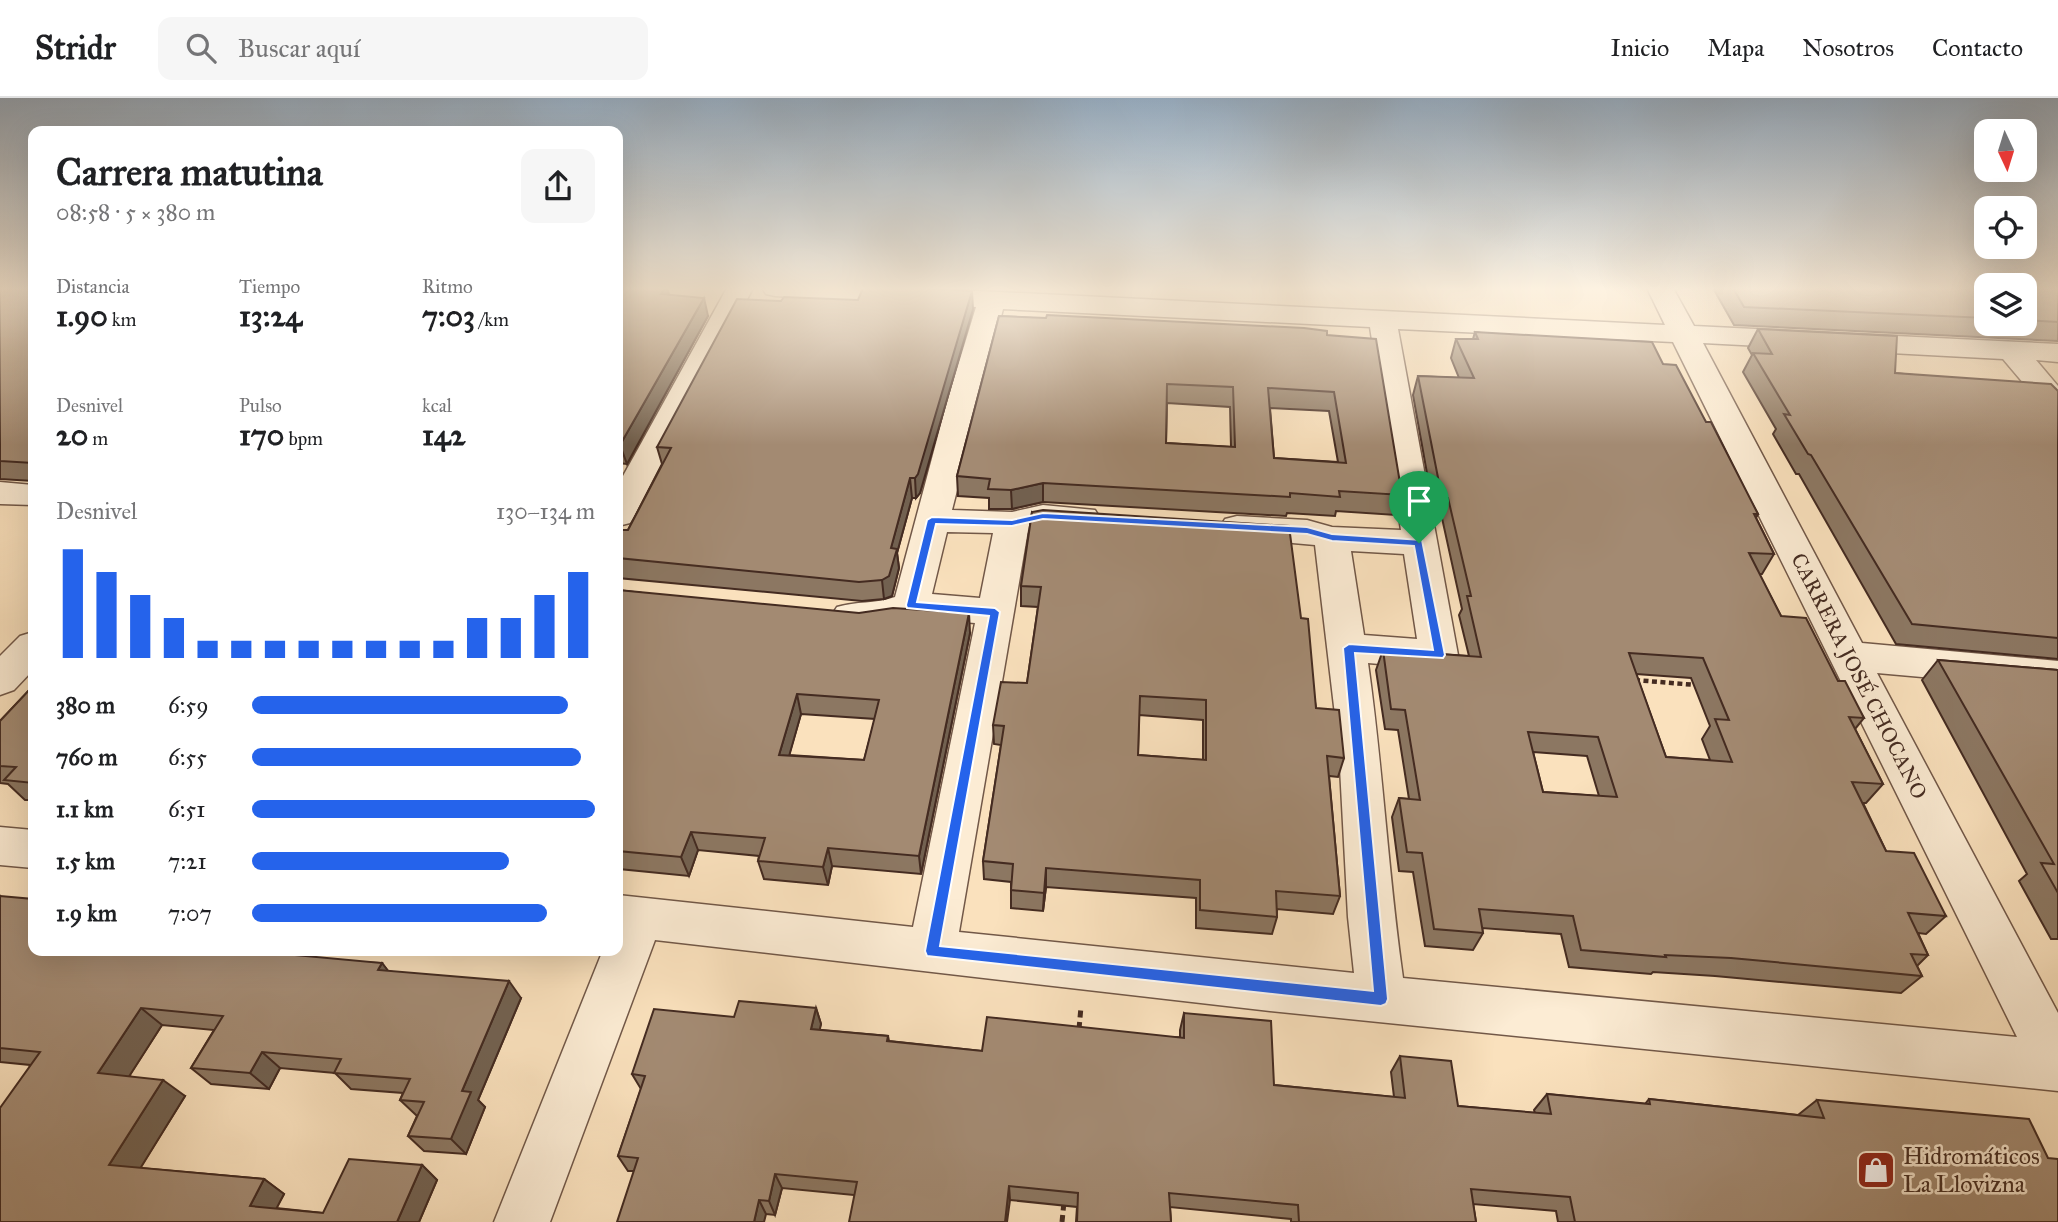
<!DOCTYPE html>
<html lang="es">
<meta charset="utf-8">
<style>
:root{--surface:#fff;--page:#f6f6f6;--text:#202124;--muted:#757577;--line:#e0e0e0;--accent:#2563eb}
body{margin:0;font-family:"IM FELL Great Primer",serif;background:var(--page);color:var(--text);height:100vh;display:flex;flex-direction:column;font-size:26px;white-space:nowrap}
*{box-sizing:border-box;margin:0}
p{font-size:23px;color:var(--muted)}
.icon{flex:none;width:38px;height:38px;fill:none;stroke:currentColor;stroke-width:2;stroke-linecap:round;stroke-linejoin:round}
.map{position:relative;flex:1;overflow:hidden}
.details{position:absolute;left:28px;top:28px;width:595px;height:830px;display:flex;flex-direction:column;background:var(--surface);border-radius:14px;box-shadow:0 7px 28px #0002}
.details>*{flex:none}
.needle{width:46px;rotate:176deg}
.tools{position:absolute;left:1974px;top:21px;display:grid;gap:14px}
.tools a{display:grid;place-items:center;width:63px;height:63px;border-radius:14px;background:var(--surface);box-shadow:0 7px 28px #0002;font-size:35px}
.pin{position:absolute;display:grid;place-items:center;width:60px;height:60px;color:#fff;margin:-72px -30px;border-radius:50% 50% 50% 0;rotate:-45deg;box-shadow:0 0 7px #0007}
.pin .icon{rotate:45deg}
.round{display:grid;place-items:center;flex:none;width:74px;height:74px;border-radius:14px;background:var(--page)}
.headline{display:flex;align-items:center;justify-content:space-between;height:119px;padding:0 28px}
h1{font-size:38px;font-weight:800;line-height:52px}
.figures{display:grid;grid-template-columns:repeat(3,1fr);gap:10px;height:119px;padding:7px 28px}
.figures div{display:grid;align-content:center}
.figures b{font-size:30px;font-weight:800}
.figures small{font-size:19px;font-weight:400}
.figures p{font-size:19px}
.chart{height:196px;padding:14px 28px}
.chart p{display:flex;justify-content:space-between}
.chart svg{width:100%;height:126px;margin-top:7px;stroke:var(--accent);stroke-width:6}
ul{padding:0 28px;list-style:none;font-size:23px}
li{display:grid;grid-template-columns:112px 84px 1fr;align-items:center;height:52px}
li i{height:18px;border-radius:9px;background:var(--accent)}
header{display:flex;align-items:center;gap:42px;box-sizing:border-box;height:98px;padding:0 35px;background:var(--surface);border-bottom:2px solid var(--line)}
header strong{font-size:33px}
nav{display:flex;gap:38px;margin-inline-start:auto;font-size:24px}
.search{width:490px;height:63px;background:var(--page);display:flex;align-items:center;gap:18px;box-sizing:border-box;padding:0 24px;border-radius:14px;color:var(--muted);font-size:26px}
.map>svg:first-child{display:block}
.lines{fill:none;stroke-linecap:round;stroke-linejoin:round}
.minor-casing{stroke:#725848;stroke-width:3}
.path-far1{stroke:#442b21;stroke-width:4.5;stroke-dasharray:5 3.5;stroke-linecap:butt}
.path{stroke:#442b21;stroke-width:5;stroke-dasharray:7 4.5;stroke-linecap:butt}
.minor{fill:#fcecd4;fill-rule:evenodd}
.wall{fill:#8c7762;stroke:#442b21;stroke-width:2;fill-rule:evenodd}
.shaded-wall{fill:#726150;stroke:#442b21;stroke-width:2}
.building{fill:#a38a72;stroke:#442b21;stroke-width:2;fill-rule:evenodd}
.route{fill:#2563eb;stroke:#fff;stroke-width:2;fill-rule:evenodd}
.labels{text-anchor:middle;dominant-baseline:central;stroke-width:5;stroke-linejoin:round;paint-order:stroke}
.street-label{font-size:21px;fill:#442b21;stroke:#fcecd4}
.near-poi-label{font-size:24px;fill:#442b21;stroke:#fcecd4;text-anchor:start}
</style>
<header>
<strong>Stridr</strong>
<div class="search"><svg class="icon" aria-label="search" viewBox="0 0 24 24"><circle cx="10" cy="10" r="6"/><path d="M15 15l6 6"/></svg>Buscar aquí</div>
<nav><a>Inicio</a><a>Mapa</a><a>Nosotros</a><a>Contacto</a></nav>
</header>
<div class="map">
<svg width="2058" height="1124" viewBox="0 0 2058 1124">
<rect width="100%" height="100%" fill="#fae1bd"/>
<filter id="stains"><feTurbulence type="fractalNoise" baseFrequency=".00286" numOctaves="4"/><feColorMatrix values="0 0 0 0 .2 0 0 0 0 .09 0 0 0 0 .02 0 0 0 .5 -.17"/></filter>
<radialGradient id="worn" r=".72"><stop offset=".6" stop-color="#630" stop-opacity="0"/><stop offset="1" stop-color="#630" stop-opacity=".3"/></radialGradient>
<g class="lines">
<defs>
<g id="minor">
<polygon points="727,190 753,190 635,417 630,425 618,428 618,387"/>
<path d="M 762,190 L 919,190 L 1665,227 L 1647,190 L 1673,190 L 1694,228 L 2058,246 L 2058,264 L 2036,262 L 2058,288 L 2058,316 L 2047,313 L 2003,261 L 1703,245 L 1862,545 L 2058,563 L 2058,591 L 1877,575 L 2058,915 L 2058,993 L 1270,913 L 655,842 L 550,1124 L 494,1124 L 603,852 L 618,852 L 618,797 L 913,829 L 975,525 L 913,520 L 879,531 L 850,531 L 837,527 L 831,518 L 837,509 C 856,503 875,506 895,499 L 947,304 L 976,209 L 775,198 L 766,196 ZM 1003,211 L 1370,229 L 1401,432 L 1332,429 L 1307,422 L 1237,418 L 1225,421 L 1220,429 L 1225,437 L 1237,440 L 1315,447 L 1339,651 L 1348,819 L 1354,875 L 959,834 L 1028,432 C 1050,427 1073,434 1095,428 L 1100,420 L 1095,412 L 1043,407 L 1012,414 L 952,412 ZM 1398,231 L 1673,244 L 2017,939 L 1403,880 C 1388,775 1383,670 1368,565 L 1439,571 L 1453,567 L 1458,557 ZM 947,434 L 993,435 L 980,500 L 932,496 ZM 1351,453 L 1404,456 L 1417,541 L 1364,537 Z"/>
<polygon points="0,384 33,387 33,407 0,406"/>
<polygon points="33,534 33,572 14,592 0,597 0,558 20,538"/>
<polygon points="0,729 33,732 33,770 0,767"/>
</g>
</defs>
<use href="#minor" class="minor-casing"/>
<polyline class="path-far1" points="1635,582 1696,587"/>
<g class="path">
<polyline points="1079,931 1081,909"/>
<polyline points="1062,1124 1064,1104"/>
</g>
<use href="#minor" class="minor"/>
</g>
<g class="wall">
<polygon points="0,190 33,190 33,383 0,381"/>
<polygon points="618,190 667,190 669,197 708,218 627,366 618,365"/>
<polygon points="1713,190 1986,190 1986,226 2025,226 2025,190 2058,190 2058,243 1734,227"/>
<polygon points="973,211 920,395 916,400 912,400 897,455 899,470 892,498 884,501 862,503 618,480 618,432 628,432 662,366 657,349"/>
<path d="M 999,218 L 1327,237 L 1402,397 L 1396,417 L 1336,413 L 1335,418 L 1287,415 L 1286,418 L 1043,404 L 1012,411 L 989,411 L 989,400 L 958,398 L 957,378 ZM 1167,305 L 1230,309 L 1231,349 L 1166,345 ZM 1270,310 L 1329,313 L 1338,364 L 1274,360 Z"/>
<polygon points="1758,231 1895,275 2058,293 2058,561 1896,546 1799,376 1796,376 1773,336 1776,331 1743,274 1752,257 1748,250"/>
<path d="M 1475,234 L 1663,266 L 1706,324 L 1758,416 L 1756,420 L 1774,456 L 1762,476 L 1759,476 L 1781,518 L 1838,583 L 1864,620 L 1855,631 L 1883,686 L 1866,705 L 1863,705 L 1886,753 L 1946,818 L 1926,836 L 1918,835 L 1928,857 L 1917,868 L 1922,878 L 1901,895 L 1715,878 L 1653,874 L 1651,876 L 1569,869 L 1561,836 L 1482,830 L 1483,835 L 1473,852 L 1425,848 L 1413,774 L 1399,773 L 1392,719 L 1399,700 L 1409,701 L 1398,632 L 1385,631 L 1376,572 L 1383,552 L 1469,558 L 1459,517 L 1462,511 L 1442,420 L 1435,420 L 1413,297 L 1418,278 L 1459,280 L 1451,260 L 1456,241 L 1473,241 ZM 1636,576 L 1691,580 L 1710,628 L 1702,641 L 1710,662 L 1666,659 ZM 1533,654 L 1587,658 L 1599,698 L 1543,694 Z"/>
<path d="M 1032,414 L 1301,520 L 1316,610 L 1344,660 L 1338,679 L 1329,678 L 1340,798 L 1333,816 L 1277,811 L 1277,819 L 1272,836 L 1196,830 L 1196,800 L 1046,789 L 1043,813 L 1011,810 L 1011,784 L 984,781 L 983,763 L 1001,647 L 994,646 L 993,627 L 1027,585 L 1038,509 L 1021,508 L 1021,488 ZM 1139,617 L 1203,622 L 1203,662 L 1138,657 Z"/>
<path d="M 618,492 L 970,535 L 921,776 L 832,768 L 828,787 L 764,781 L 758,763 L 759,758 L 698,752 L 689,778 L 619,771 L 618,769 ZM 801,616 L 875,621 L 864,662 L 789,657 Z"/>
<polygon points="1938,562 2058,572 2058,841 2051,841 2019,783 2027,776 1922,582"/>
<polygon points="33,588 33,702 25,702 8,686 0,685 0,623"/>
<polygon points="0,798 33,852 382,865 388,873 521,900 478,1002 485,1009 466,1056 424,1053 408,1038 417,1018 416,1017 400,1002 403,995 351,991 335,975 280,970 269,991 211,986 191,970 214,932 162,927 129,978 185,998 140,1070 264,1081 284,1096 276,1110 323,1115 422,1067 437,1082 419,1124 0,1124 30,967 0,964"/>
<polygon points="816,910 821,926 819,932 888,938 889,943 982,953 1180,939 1180,932 1184,915 1274,987 1394,999 1391,974 1400,958 1458,1008 1535,1015 1534,1012 1547,996 1645,1006 1649,1001 1798,1017 1817,1002 2058,1124 1558,1124 1556,1113 1473,1106 1476,1124 1291,1124 1291,1121 1170,1109 1171,1124 1076,1124 1077,1109 1010,1102 854,1097 782,1090 775,1117 766,1116 634,1073 628,1073 618,1058 641,991 632,976 734,919"/>
</g>
<g class="shaded-wall">
<polygon points="665,190 667,190 671,205 661,196"/>
<polygon points="972,193 973,211 920,395 916,400 915,380"/>
<polygon points="704,200 708,218 627,366 620,347"/>
<polygon points="910,380 912,400 897,455 899,470 892,498 884,501 882,482"/>
<polygon points="1043,385 1043,404 1012,411 1011,392"/>
<polygon points="969,515 970,535 921,776 919,758"/>
<polygon points="797,596 801,616 784,676 779,657"/>
<polygon points="691,734 698,752 689,778 681,759"/>
<polygon points="828,750 832,768 828,787 823,769"/>
<polygon points="1046,770 1046,789 1043,813 1044,795"/>
<polygon points="382,865 396,883 378,872"/>
<polygon points="509,883 521,900 478,1002 485,1009 466,1056 451,1041 462,993"/>
<polygon points="141,910 162,927 121,991 98,975"/>
<polygon points="816,910 821,926 816,948 811,931"/>
<polygon points="262,954 280,970 269,991 250,975"/>
<polygon points="163,982 185,998 133,1082 109,1067"/>
<polygon points="422,1067 437,1082 419,1124 397,1124"/>
<polygon points="775,1076 782,1090 775,1117 769,1103"/>
<polygon points="264,1081 284,1096 271,1121 250,1108"/>
<polygon points="1009,1088 1010,1102 1007,1124 1005,1124"/>
<polygon points="759,1102 766,1116 764,1124 754,1124"/>
</g>
<g class="building">
<polygon points="0,190 33,190 33,365 0,363"/>
<polygon points="618,190 665,190 661,196 704,200 620,347 618,346"/>
<polygon points="863,190 919,190 972,193 918,376 915,380 910,380 891,450 897,451 889,478 882,482 859,484 618,460 618,432 628,432 671,350 657,349 737,201 781,203 784,199 858,202"/>
<polygon points="1733,190 1986,190 1986,220 1744,209"/>
<polygon points="2025,190 2058,190 2058,224 2025,222"/>
<path d="M 1047,217 L 1304,230 L 1327,233 L 1327,237 L 1376,241 L 1402,397 L 1339,393 L 1340,399 L 1290,395 L 1290,399 L 1043,385 L 1011,392 L 988,391 L 990,381 L 957,378 L 999,218 L 1046,220 ZM 1167,286 L 1233,289 L 1235,349 L 1166,345 ZM 1268,290 L 1334,294 L 1346,365 L 1274,360 Z"/>
<polygon points="1758,231 1897,238 1895,275 2051,286 2058,293 2058,540 1912,526 1811,357 1808,356 1784,316 1790,317 1753,255 1772,256"/>
<path d="M 1475,234 L 1652,244 L 1663,266 L 1676,267 L 1706,324 L 1711,324 L 1758,416 L 1754,416 L 1774,456 L 1749,455 L 1781,518 L 1806,520 L 1838,583 L 1845,583 L 1864,620 L 1849,619 L 1883,686 L 1852,684 L 1886,753 L 1914,755 L 1946,818 L 1908,815 L 1928,857 L 1911,856 L 1922,878 L 1731,860 L 1665,857 L 1666,859 L 1581,852 L 1573,818 L 1479,811 L 1483,835 L 1434,831 L 1422,755 L 1407,754 L 1399,700 L 1420,702 L 1405,612 L 1391,611 L 1383,552 L 1481,559 L 1467,498 L 1471,498 L 1448,400 L 1442,400 L 1418,278 L 1474,280 L 1456,241 L 1478,241 ZM 1629,555 L 1703,560 L 1729,622 L 1715,621 L 1732,664 L 1666,659 ZM 1528,634 L 1598,639 L 1617,699 L 1543,694 Z"/>
<path d="M 1043,412 L 1289,428 L 1301,520 L 1308,521 L 1316,610 L 1339,612 L 1344,660 L 1327,658 L 1340,798 L 1276,793 L 1277,819 L 1200,812 L 1200,782 L 1046,770 L 1044,795 L 1011,792 L 1013,766 L 983,763 L 1004,628 L 993,627 L 1001,584 L 1027,585 L 1041,489 L 1021,488 L 1032,414 ZM 1140,598 L 1206,602 L 1206,662 L 1138,657 Z"/>
<path d="M 618,492 L 859,515 L 893,510 L 969,515 L 919,758 L 828,750 L 823,769 L 758,763 L 765,740 L 691,734 L 681,759 L 618,753 L 618,734 L 621,726 L 618,726 ZM 797,596 L 879,602 L 864,662 L 779,657 Z"/>
<polygon points="1938,562 2058,572 2058,795 2041,765 2054,766"/>
<polygon points="33,588 33,685 4,682 16,669 0,668 0,623"/>
<polygon points="0,798 33,801 33,852 240,852 382,865 378,872 509,883 462,993 471,994 451,1041 408,1038 424,1004 400,1002 410,981 334,975 341,961 262,954 250,975 191,970 223,918 141,910 98,975 163,982 109,1067 264,1081 250,1108 323,1115 349,1061 422,1067 397,1124 0,1124 0,1010 40,954 0,950"/>
<polygon points="739,903 816,910 811,931 888,938 887,943 982,953 987,919 1184,940 1184,915 1271,923 1274,987 1405,1000 1400,958 1451,963 1458,1008 1551,1016 1547,996 1650,1006 1649,1001 1824,1020 1817,1002 2029,1021 2048,1060 2058,1061 2058,1124 1575,1124 1570,1099 1471,1091 1476,1124 1299,1124 1298,1107 1169,1095 1171,1124 1077,1124 1078,1095 1009,1088 1005,1124 849,1124 857,1084 775,1076 769,1103 759,1102 754,1124 617,1124 638,1060 618,1058 645,978 632,976 654,911 734,919"/>
</g>
<linearGradient id="sky" x2="0" y2="1"><stop stop-color="#96adc2"/><stop offset="0.55" stop-color="#fdf2e1"/><stop offset="1" stop-color="#fdf2e1" stop-opacity="0"/></linearGradient>
<rect width="2058" height="347" fill="url(#sky)"/>
<path class="route" d="M 1043,415 L 1307,429 L 1332,436 L 1422,442 L 1445,557 L 1443,560 L 1355,555 L 1388,901 L 1386,906 L 1381,908 L 927,858 L 925,853 L 989,518 L 907,510 L 906,507 L 927,422 L 932,419 L 1012,422 ZM 1043,421 L 1307,436 L 1332,443 L 1414,448 L 1433,552 L 1349,546 L 1343,550 L 1373,893 L 940,848 L 1000,514 L 995,510 L 917,504 L 936,426 L 1012,428 Z"/>
<defs>
<symbol id="shop-square" viewBox="-11 -11 22 22"><rect x="-9" y="-9" width="18" height="18" rx="4" fill="#8f2418" stroke="#fcecd4"/><path d="M-5-2.5h2.3a2.7 3.5 0 0 1 5.4 0H5L5.5 6h-11ZM-1.5-2.5h3a1.5 2.3 0 0 0-3 0Z" fill="#fff"/></symbol>
</defs>
<g fill-rule="evenodd">
<use href="#shop-square" x="1854" y="1050" width="44" height="44"/>
</g>
<g class="labels">
<g class="street-label">
<text transform="translate(1859 578) rotate(63)">CARRERA JOSÉ CHOCANO</text>
</g>
<g class="near-poi-label">
<text x="1903" y="1058">Hidromáticos<tspan x="1903" dy="28">La Llovizna</tspan></text>
</g>
</g>
<rect width="100%" height="100%" filter="url(#stains)"/>
<rect width="100%" height="100%" fill="url(#worn)"/>
</svg>
<div class="tools">
<a><svg class="needle" viewBox="-14 -14 28 28"><path d="M0-13l5 13h-10z" fill="#e53935"/><path d="M0 13l5-13h-10z" fill="#757577"/></svg></a>
<a><svg class="icon" aria-label="locate" viewBox="0 0 24 24"><circle cx="12" cy="12" r="6"/><path d="M12 2v4M12 18v4M2 12h4M18 12h4"/></svg></a>
<a><svg class="icon" aria-label="layers" viewBox="0 0 24 24"><path d="M12 4l9 5-9 5-9-5zM3 14l9 5 9-5"/></svg></a>
</div>
<div class="pin" style="left:1419px;top:445px;background:#1e9e55"><svg class="icon" aria-label="arrive" viewBox="0 0 24 24"><path d="M6 21V4h12l-3 4 3 4H6"/></svg></div>
<section class="details">
<div class="headline"><div><h1>Carrera matutina</h1><p>08:58 · 5 × 380 m</p></div><a class="round"><svg class="icon" aria-label="share" viewBox="0 0 24 24"><path d="M12 15V3M7 8l5-5 5 5M5 13v7h14v-7"/></svg></a></div>
<div class="figures">
<div><p>Distancia</p><b>1.90<small> km</small></b></div>
<div><p>Tiempo</p><b>13:24</b></div>
<div><p>Ritmo</p><b>7:03<small> /km</small></b></div>
</div>
<div class="figures">
<div><p>Desnivel</p><b>20<small> m</small></b></div>
<div><p>Pulso</p><b>170<small> bpm</small></b></div>
<div><p>kcal</p><b>142</b></div>
</div>
<div class="chart"><p><span>Desnivel</span>130–134 m</p>
<svg viewBox="0 0 160 44" preserveAspectRatio="none"><path d="M5 44V6M15 44V14M25 44V22M35 44V30M45 44V38M55 44V38M65 44V38M75 44V38M85 44V38M95 44V38M105 44V38M115 44V38M125 44V30M135 44V30M145 44V22M155 44V14"/></svg>
</div>
<ul>
<li><b>380 m</b>6:59<i style="width:92%"></i></li>
<li><b>760 m</b>6:55<i style="width:96%"></i></li>
<li><b>1.1 km</b>6:51<i style="width:100%"></i></li>
<li><b>1.5 km</b>7:21<i style="width:75%"></i></li>
<li><b>1.9 km</b>7:07<i style="width:86%"></i></li>
</ul>
</section>
</div>
